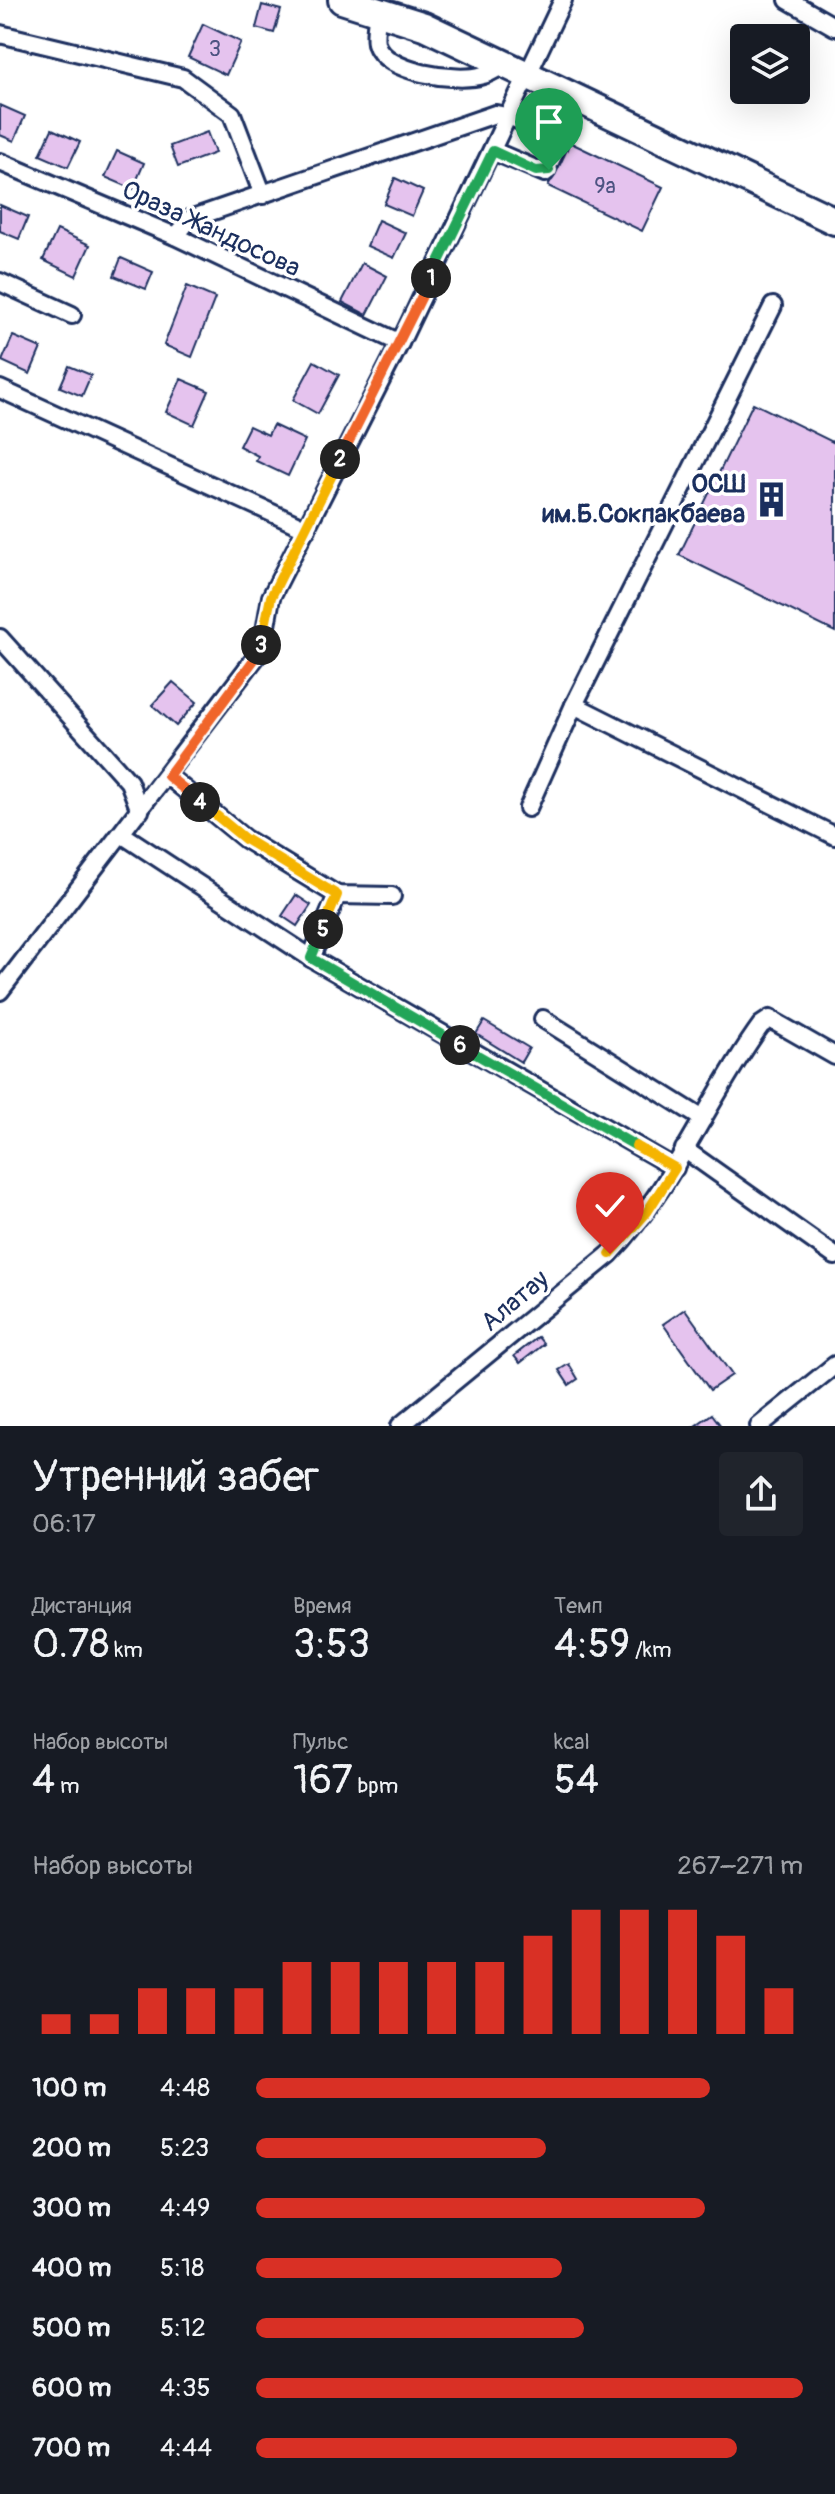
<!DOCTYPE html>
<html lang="ru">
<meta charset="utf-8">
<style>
:root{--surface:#171b24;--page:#20242c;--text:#f1f3f6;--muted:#9ea1a6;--accent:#d93025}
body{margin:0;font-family:Pangolin,sans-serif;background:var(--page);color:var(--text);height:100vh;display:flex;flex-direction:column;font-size:30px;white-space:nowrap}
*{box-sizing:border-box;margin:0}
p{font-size:26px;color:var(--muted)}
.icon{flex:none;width:44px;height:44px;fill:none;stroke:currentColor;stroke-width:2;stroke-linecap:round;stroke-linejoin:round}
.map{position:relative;height:1426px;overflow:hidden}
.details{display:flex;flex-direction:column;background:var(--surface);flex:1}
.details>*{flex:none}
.controls{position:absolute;left:730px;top:24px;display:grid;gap:16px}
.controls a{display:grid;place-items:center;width:80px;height:80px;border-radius:8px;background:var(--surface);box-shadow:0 8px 32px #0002;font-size:40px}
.pin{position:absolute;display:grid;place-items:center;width:68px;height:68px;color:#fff;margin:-82px -34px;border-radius:50% 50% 50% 0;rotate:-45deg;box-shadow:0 0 8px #0007}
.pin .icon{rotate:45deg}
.km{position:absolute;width:40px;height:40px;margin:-20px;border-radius:50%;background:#222;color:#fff;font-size:22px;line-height:40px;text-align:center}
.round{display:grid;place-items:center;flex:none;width:84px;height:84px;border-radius:8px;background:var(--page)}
.overview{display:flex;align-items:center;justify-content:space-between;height:136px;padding:0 32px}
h1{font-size:44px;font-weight:600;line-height:60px}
.stats{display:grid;grid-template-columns:repeat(3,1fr);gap:12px;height:136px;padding:8px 32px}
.stats div{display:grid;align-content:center}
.stats b{font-size:40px;font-weight:600}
.stats small{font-size:22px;font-weight:400}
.stats p{font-size:22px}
.chart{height:224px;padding:16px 32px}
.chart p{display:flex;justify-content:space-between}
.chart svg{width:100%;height:144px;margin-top:8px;stroke:var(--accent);stroke-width:6}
ul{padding:0 32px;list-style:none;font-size:26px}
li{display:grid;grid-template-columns:128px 96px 1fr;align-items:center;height:60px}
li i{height:20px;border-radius:10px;background:var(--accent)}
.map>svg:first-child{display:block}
.building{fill:#e5c3ee;stroke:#1b2f5e;stroke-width:2}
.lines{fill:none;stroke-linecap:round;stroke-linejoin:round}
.minor-casing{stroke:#1b2f5e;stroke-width:22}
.primary-casing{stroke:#1b2f5e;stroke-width:32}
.minor{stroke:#fff;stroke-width:16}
.primary{stroke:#fff;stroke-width:26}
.split-1-casing{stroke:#fff;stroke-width:16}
.split-2-casing{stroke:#fff;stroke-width:16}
.split-3-casing{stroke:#fff;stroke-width:16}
.split-4-casing{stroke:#fff;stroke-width:16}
.split-5-casing{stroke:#fff;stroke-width:16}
.split-6-casing{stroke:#fff;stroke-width:16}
.split-7-casing{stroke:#fff;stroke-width:16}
.split-8-casing{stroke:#fff;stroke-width:16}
.split-1{stroke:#22a559;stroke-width:10}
.split-2{stroke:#f0652b;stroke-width:10}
.split-3{stroke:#f5b400;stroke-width:10}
.split-4{stroke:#f0652b;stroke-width:10}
.split-5{stroke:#f5b400;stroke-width:10}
.split-6{stroke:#22a559;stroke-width:10}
.split-7{stroke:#22a559;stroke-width:10}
.split-8{stroke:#f5b400;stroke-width:10}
.labels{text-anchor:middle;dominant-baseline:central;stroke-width:7;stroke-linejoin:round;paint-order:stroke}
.number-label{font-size:22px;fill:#4e5482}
.street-label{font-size:26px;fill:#1b2f5e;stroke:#fff}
.poi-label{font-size:26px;font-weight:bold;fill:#1b2f5e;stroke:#fff;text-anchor:end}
</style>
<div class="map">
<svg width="835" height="1426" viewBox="0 0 835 1426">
<rect width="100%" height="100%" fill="#fff"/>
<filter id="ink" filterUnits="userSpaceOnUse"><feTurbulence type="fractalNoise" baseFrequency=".0125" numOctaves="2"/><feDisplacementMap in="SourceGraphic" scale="16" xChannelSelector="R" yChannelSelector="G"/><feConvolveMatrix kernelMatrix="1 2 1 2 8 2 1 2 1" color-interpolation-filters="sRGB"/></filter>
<g filter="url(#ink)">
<g class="building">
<polygon points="262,5 281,10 274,33 256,28"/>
<polygon points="203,24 241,42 226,75 188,57"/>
<polygon points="0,105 25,116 14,141 0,135"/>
<polygon points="52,129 80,142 68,167 40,155"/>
<polygon points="207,132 215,153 178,167 170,146"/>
<polygon points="569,142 663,187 642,231 548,186"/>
<polygon points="117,151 144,163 133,189 105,177"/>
<polygon points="395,178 423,191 412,216 384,204"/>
<polygon points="0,205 28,217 19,239 0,231"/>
<polygon points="378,220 406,233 394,258 367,246"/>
<polygon points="57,230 90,245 76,276 43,260"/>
<polygon points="121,258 153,272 146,289 114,276"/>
<polygon points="362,263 387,276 367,315 342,302"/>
<polygon points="187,286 215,298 192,357 164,345"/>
<polygon points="13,336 41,348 30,374 2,361"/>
<polygon points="314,361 339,375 318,414 293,400"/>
<polygon points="69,366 91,375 82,396 60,387"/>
<polygon points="181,379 209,391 194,425 166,412"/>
<polygon points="753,403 835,443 835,632 679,555"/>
<polygon points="273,425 305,440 288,476 256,461 258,456 239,446 249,426 268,435"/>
<polygon points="173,682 197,702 176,726 152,705"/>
<polygon points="296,895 311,905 297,926 282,916"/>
<polygon points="484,1021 529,1048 521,1062 476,1034"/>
<polygon points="685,1309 732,1375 710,1390 663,1324"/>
<polygon points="538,1337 544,1344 520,1363 514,1356"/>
<polygon points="569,1364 578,1379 569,1385 559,1370"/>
<polygon points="712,1414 721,1426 695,1426"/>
</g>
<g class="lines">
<defs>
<g id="minor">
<polyline points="788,0 835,27"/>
<path d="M 378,11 C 377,21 374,33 376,43 C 383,73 459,83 483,75 C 491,73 499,67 506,63"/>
<polyline points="0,34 183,78 232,114 263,195"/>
<polyline points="0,162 175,236 400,343"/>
<path d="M 175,236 L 190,219 L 495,114 C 515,117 545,128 558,145 L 545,173 L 493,151"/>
<polyline points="0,282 72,315"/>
<polyline points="0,389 307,529"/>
<polyline points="0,638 129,782 140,811"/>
<polyline points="574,705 835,836"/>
<polyline points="168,776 245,839 337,895 392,896"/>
<polyline points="528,808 574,705 773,306"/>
<polyline points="123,835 311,958 675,1168"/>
<polyline points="311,958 337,895"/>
<polyline points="0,991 256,657 264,637 271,597 400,343 563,0"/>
<polyline points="543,1019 703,1119"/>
<polyline points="684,1149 835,1256"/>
<path d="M 400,1426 L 610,1254 C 674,1187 707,1099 761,1025 L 770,1019 L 835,1056"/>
<polyline points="759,1426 835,1365"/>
</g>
<polyline id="primary" points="342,0 424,26 835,221"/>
</defs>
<use href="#minor" class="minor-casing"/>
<use href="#primary" class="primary-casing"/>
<use href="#minor" class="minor"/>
<use href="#primary" class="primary"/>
</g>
</g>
<g class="lines" filter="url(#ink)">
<defs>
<polyline id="split-1" points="431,278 493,151 536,171 549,170"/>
<polyline id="split-2" points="340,459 431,278"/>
<polyline id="split-3" points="261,645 271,597 340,459"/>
<polyline id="split-4" points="200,802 168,776 256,657 261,645"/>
<polyline id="split-5" points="200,802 245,839 337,895 323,929"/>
<polyline id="split-6" points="323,929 311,958 460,1045"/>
<polyline id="split-7" points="460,1045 636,1146"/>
<polyline id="split-8" points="610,1254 647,1212 675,1168 636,1146"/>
</defs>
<use href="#split-1" class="split-1-casing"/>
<use href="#split-2" class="split-2-casing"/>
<use href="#split-3" class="split-3-casing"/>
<use href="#split-4" class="split-4-casing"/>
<use href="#split-5" class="split-5-casing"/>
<use href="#split-6" class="split-6-casing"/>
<use href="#split-7" class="split-7-casing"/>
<use href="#split-8" class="split-8-casing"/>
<use href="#split-1" class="split-1"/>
<use href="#split-2" class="split-2"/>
<use href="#split-3" class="split-3"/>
<use href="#split-4" class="split-4"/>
<use href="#split-5" class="split-5"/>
<use href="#split-6" class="split-6"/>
<use href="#split-7" class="split-7"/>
<use href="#split-8" class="split-8"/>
</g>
<defs>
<symbol id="building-bare" viewBox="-9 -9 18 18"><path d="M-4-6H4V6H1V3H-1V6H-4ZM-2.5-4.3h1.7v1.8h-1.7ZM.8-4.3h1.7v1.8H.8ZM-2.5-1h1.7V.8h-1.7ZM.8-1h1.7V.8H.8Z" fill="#1b2f5e" stroke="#fff" stroke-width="2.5" paint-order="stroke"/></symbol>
</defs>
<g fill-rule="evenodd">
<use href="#building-bare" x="746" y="474" width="51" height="51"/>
</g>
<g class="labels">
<g class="number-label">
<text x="215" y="49">3</text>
<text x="605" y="186">9а</text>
</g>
<g class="street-label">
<text transform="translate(211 229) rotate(25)">Ораза Жандосова</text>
<text transform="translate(515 1301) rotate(-40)">Алатау</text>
</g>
<g class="poi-label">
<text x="745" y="484">ОСШ<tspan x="745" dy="30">им.Б.Сокпакбаева</tspan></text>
</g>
</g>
</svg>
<div class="controls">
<a><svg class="icon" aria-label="layers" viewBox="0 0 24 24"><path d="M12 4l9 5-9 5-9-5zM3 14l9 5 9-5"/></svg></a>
</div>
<div class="pin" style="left:549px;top:170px;background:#1e9e55"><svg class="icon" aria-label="arrive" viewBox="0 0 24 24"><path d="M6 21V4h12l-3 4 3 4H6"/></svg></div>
<div class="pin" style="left:610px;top:1254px;background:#d93025"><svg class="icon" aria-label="check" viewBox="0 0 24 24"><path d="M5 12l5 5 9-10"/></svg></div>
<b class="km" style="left:431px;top:278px">1</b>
<b class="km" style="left:340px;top:459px">2</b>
<b class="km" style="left:261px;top:645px">3</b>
<b class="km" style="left:200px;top:802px">4</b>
<b class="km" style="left:323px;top:929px">5</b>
<b class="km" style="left:460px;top:1045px">6</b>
</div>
<section class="details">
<div class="overview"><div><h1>Утренний забег</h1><p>06:17</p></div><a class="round"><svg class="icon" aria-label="share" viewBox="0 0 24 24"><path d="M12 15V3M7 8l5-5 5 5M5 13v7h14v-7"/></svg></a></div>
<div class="stats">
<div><p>Дистанция</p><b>0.78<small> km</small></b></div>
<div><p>Время</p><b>3:53</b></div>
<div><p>Темп</p><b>4:59<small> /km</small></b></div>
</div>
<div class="stats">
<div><p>Набор высоты</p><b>4<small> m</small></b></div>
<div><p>Пульс</p><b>167<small> bpm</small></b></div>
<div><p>kcal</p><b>54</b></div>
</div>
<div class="chart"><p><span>Набор высоты</span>267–271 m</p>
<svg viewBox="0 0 160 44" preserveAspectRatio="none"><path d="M5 44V38M15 44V38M25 44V30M35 44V30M45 44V30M55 44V22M65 44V22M75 44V22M85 44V22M95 44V22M105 44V14M115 44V6M125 44V6M135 44V6M145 44V14M155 44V30"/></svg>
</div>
<ul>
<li><b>100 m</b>4:48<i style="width:83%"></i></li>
<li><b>200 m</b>5:23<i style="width:53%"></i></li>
<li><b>300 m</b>4:49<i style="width:82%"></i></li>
<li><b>400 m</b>5:18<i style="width:56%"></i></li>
<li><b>500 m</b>5:12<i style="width:60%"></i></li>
<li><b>600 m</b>4:35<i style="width:100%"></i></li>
<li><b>700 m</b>4:44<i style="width:88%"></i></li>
</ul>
</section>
